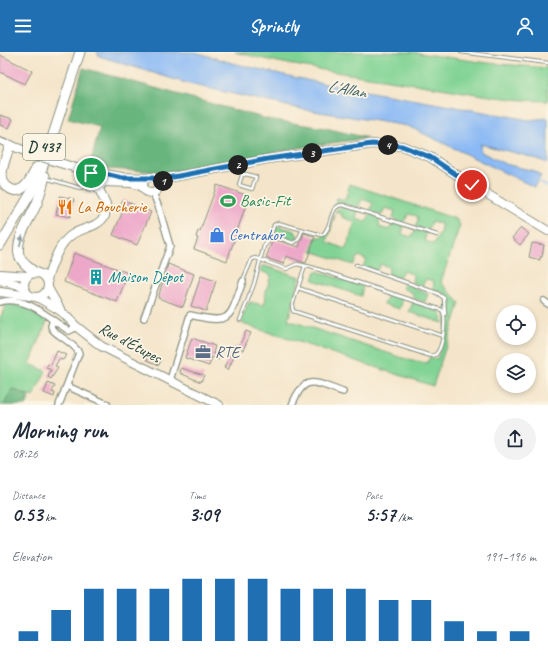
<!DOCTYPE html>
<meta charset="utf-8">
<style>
:root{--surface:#fff;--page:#f2f2f3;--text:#1f2937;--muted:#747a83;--accent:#1f6fb2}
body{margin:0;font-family:Caveat,sans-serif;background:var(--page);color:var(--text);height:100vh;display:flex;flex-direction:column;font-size:15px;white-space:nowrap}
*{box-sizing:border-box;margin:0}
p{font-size:13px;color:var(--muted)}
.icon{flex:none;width:22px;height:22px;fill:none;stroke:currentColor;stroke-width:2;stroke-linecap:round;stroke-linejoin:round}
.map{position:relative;height:353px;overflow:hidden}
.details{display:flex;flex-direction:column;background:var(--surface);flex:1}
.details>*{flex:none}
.fabs{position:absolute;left:496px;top:253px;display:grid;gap:8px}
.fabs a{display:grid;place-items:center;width:40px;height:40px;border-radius:50%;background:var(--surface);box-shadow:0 2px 6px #0003;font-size:20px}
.pin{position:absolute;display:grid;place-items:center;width:34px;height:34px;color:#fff;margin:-17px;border:2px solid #fff;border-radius:50%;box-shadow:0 1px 4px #0007}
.km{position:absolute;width:20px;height:20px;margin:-10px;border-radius:50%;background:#222;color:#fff;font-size:11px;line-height:20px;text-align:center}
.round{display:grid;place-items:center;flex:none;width:42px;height:42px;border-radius:21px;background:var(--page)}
.headline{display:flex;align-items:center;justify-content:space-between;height:68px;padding:0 12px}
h1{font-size:22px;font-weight:700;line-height:30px}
.figures{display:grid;grid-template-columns:repeat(3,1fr);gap:6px;height:68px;padding:4px 12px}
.figures div{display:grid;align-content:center}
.figures b{font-size:20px;font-weight:700}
.figures small{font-size:11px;font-weight:400}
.figures p{font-size:11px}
.chart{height:112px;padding:8px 12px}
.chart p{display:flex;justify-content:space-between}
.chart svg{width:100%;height:72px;margin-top:4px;stroke:var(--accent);stroke-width:6}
header{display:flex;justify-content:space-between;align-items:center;height:52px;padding:0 12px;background:var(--accent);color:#fff;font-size:18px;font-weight:700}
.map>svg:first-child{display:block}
.green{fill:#81d394;stroke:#508864}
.forest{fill:#68b57e;stroke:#447959}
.water{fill:#8ab9f5;stroke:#547b94}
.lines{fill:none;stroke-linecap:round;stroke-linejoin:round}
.stream{stroke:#8ab9f5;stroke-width:1.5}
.building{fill:#eda7c9}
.lane-casing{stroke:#8a917f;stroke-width:4.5}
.street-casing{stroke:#8a917f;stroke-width:8}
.secondary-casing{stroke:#8a917f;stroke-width:10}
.primary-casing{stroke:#8a917f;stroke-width:11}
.lane{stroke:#fff;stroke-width:2.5}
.street{stroke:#fff;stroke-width:5.5}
.secondary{stroke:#fff;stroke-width:8}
.primary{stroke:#fff;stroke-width:9}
.secondary-bridge-casing{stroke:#8a917f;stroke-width:10;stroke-linecap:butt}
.secondary-bridge{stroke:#fff;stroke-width:8}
.oneway{fill:#8f9e9a}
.route-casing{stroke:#fff;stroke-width:8}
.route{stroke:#1f6fb2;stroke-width:5}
.labels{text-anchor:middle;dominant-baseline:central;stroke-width:3.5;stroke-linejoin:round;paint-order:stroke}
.shield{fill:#fcf5e5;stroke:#617469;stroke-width:1}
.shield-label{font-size:15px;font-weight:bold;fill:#1f3d34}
.leisure-label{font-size:16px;fill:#27864d;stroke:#fcf5e5;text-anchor:start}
.food-label{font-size:16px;fill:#c56008;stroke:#fcf5e5;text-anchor:start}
.shop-label{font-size:16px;fill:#366cbe;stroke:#fcf5e5;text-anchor:start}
.culture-label{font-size:16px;fill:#0d838f;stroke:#fcf5e5;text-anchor:start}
.street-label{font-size:16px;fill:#1f3d34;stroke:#fcf5e5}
.service-label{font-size:16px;fill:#4e5e75;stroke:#fcf5e5;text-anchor:start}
.water-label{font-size:17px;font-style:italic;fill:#3a5c64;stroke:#fcf5e5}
</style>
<header><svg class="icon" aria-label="menu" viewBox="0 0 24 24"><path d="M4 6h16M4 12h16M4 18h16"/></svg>Sprintly<svg class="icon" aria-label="person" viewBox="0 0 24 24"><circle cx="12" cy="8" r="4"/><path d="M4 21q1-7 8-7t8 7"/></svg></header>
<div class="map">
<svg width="548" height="353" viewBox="0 0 548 353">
<rect width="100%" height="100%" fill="#fcf5e5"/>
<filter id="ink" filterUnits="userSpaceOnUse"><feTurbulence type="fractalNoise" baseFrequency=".025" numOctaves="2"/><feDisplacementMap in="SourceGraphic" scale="8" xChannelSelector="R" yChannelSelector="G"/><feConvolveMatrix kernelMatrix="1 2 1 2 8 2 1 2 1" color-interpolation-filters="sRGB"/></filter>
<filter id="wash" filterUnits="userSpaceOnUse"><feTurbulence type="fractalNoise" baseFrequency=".012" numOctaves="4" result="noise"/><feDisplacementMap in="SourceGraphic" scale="16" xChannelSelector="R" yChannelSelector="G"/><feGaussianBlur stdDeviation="0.9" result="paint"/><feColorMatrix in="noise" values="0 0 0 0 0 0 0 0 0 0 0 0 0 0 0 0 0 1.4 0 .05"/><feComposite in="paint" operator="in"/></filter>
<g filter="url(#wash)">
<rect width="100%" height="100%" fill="#f4e5ca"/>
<g class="green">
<path d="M 235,0 L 411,0 L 488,11 L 548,16 L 548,49 C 506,49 463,39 421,33 C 359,23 296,16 235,0 Z"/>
<path d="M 350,132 L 456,167 L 460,173 L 441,230 L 460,251 L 433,334 L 243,272 L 242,266 L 249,250 L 264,253 L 266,246 L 265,243 L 271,223 L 260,219 L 262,214 L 265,214 L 300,225 L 288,268 L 412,309 L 427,311 L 430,305 L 437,307 L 445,283 L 447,244 L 446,242 L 433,237 L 434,229 L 426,227 L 422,234 L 412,230 L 413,222 L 403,219 L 398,226 L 388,223 L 389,215 L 380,212 L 377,219 L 363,215 L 366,207 L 358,204 L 353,213 L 312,199 L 316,185 C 330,187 331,173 334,163 L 335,163 L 327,190 L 346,197 L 355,170 L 342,165 L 342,162 L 335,160 C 340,151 349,156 358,159 L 356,167 L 366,170 L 370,162 L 380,166 L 379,175 L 389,178 L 393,170 L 404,174 L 402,182 L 411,185 L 416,177 L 426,181 L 425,189 L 434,192 C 437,186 442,180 441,172 L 432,169 L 427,179 L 416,175 L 418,167 L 417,164 L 409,162 L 403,171 L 393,167 L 395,159 L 385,156 L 382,163 L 370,160 L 373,151 L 362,147 L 358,156 C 348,153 340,148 333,157 L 337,146 L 345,148 Z"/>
<polygon points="277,174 295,179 298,185 294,188 277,183 275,178"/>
<polygon points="316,219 363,234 361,244 313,228"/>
<polygon points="404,231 414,234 415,237 428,242 425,250 413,246 413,241 403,236"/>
<polygon points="389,242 403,247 400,257 384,252"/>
<polygon points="413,250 441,260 443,271 409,260"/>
<polygon points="7,251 26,256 48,267 30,312 46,319 33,345 12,337 4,353 0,353 0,266"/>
</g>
<g class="forest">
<polygon points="83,16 267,67 325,76 368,86 303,95 168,120 106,117 91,109 100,75 68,67"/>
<polygon points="12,337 29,344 27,353 4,353"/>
</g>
<polygon class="water" points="97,0 195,0 232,11 315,30 529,68 548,66 548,111 531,105 480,92 481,100 505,112 534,119 541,124 534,135 408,74 301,57 189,32 99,4"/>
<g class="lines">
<polyline class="stream" points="538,129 548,135"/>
</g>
<g id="blocks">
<g class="building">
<polygon points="0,3 32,19 25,32 0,20"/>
<polygon points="0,63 13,67 9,76 0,73"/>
<polygon points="217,133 249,144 227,209 194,197 198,186 196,185 198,179 200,179"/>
<polygon points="60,144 74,147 70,165 56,162"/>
<polygon points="123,148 151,160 137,193 113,183 125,154 121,152"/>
<polygon points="521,176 529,182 520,193 512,186"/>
<polygon points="304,181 315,185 306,211 286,204 284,212 266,206 273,187 299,195"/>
<polygon points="532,191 544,193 542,205 540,205 540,208 529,205"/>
<polygon points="74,201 128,221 117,250 64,230"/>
<polygon points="168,212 194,222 183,255 158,246"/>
<polygon points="201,224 216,229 206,259 191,254"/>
<polygon points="246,279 251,281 243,298 238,296"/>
<polygon points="192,286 215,294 213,301 220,305 218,308 212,305 209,314 185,306"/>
<polygon points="234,294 238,296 228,318 224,316"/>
<polygon points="57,299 66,303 63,308 59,307 55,314 58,316 51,327 48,325 51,318 46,316 48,312 51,313"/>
<polygon points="149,302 161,308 159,313 147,308"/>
<polygon points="181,316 204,323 201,330 180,321"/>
<polygon points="48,331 55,334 52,340 55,341 54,345 44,341"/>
</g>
</g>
</g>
<g filter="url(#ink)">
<use href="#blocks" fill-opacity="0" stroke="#8a917f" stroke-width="1"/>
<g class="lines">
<defs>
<g id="lane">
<polyline points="461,0 548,11"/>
<polyline points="240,114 244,123"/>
<polygon points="246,122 256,125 252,137 239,133 242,123"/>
<polyline points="49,127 80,136 88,133"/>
<polyline points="271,183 293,191 298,188 302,179"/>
<polyline points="356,213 437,241 444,246 445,262"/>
<path d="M 243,228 L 252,207 L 256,206 L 286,217 L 297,212 L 311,215 L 442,258 C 447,265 443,294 437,301 C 435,304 431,304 428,303 L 293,259 L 292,254 L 305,214"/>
<polyline points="298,236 443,284"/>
<path d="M 240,268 L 254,232 L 264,194 L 269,189 L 274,173 L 278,171 L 322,183 C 333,177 328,153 343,153 L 437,183"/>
</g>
<g id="street">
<polyline points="0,89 10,93"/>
<polyline points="544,249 548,252"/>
<path d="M 0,250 C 18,244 39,257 53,268"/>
<polyline points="144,266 170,194 159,156 153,141"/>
<path d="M 170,328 L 190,263 C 233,273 229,267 243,229"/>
<polyline points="67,334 107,352"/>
<path d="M 59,353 L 79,301 C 73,289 52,282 51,274 L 53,268 L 69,279 L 77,275"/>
<path d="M 292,353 C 305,320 315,331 343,340"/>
</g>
<g id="secondary">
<polyline points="10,93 30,101"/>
<polyline points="60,111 76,116 89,123"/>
<circle cx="95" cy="128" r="8"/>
<polyline points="99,121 122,125 147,126"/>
<circle cx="151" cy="133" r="8"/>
<polyline points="103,130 132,131 143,135"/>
<polyline points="158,131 168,126 268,107 373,92 402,94 430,105 472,133 548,179"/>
<circle cx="36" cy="233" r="12"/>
<polyline points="0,222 28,224"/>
<path d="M 47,227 C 52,213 59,190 73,182 C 84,175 97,176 105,164 L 106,152 L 98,135"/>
<polyline points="0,228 16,232 24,236"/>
<polyline points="48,236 61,259"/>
<polyline points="0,240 30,244"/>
<polyline points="37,245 61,259 77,275 101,294 219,353"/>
</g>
<g id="primary">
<path d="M 10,93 C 7,103 2,113 2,123 C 2,129 4,133 9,136 C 23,146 32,124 37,115"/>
<polyline points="0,193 38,129 80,0"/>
<path d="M 36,221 C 30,216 21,211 19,203 C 15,186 31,166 37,151 C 40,142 43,133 45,124"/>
</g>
</defs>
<use href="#lane" class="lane-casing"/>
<use href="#street" class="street-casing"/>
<use href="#secondary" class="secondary-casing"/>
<use href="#primary" class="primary-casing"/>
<use href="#lane" class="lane"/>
<use href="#street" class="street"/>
<use href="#secondary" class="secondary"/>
<use href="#primary" class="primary"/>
<defs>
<polyline id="secondary-bridge" points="30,101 60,111"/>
</defs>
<use href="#secondary-bridge" class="secondary-bridge-casing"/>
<use href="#secondary-bridge" class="secondary-bridge"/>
</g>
<defs><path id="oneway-solid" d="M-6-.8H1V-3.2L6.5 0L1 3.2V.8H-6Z"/></defs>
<use class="oneway" href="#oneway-solid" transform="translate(21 189) rotate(-75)"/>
</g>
<g class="lines" filter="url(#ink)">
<defs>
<polyline id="route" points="91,121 96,120 122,126 153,126 158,131 168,126 268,107 372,92 402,94 430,105 472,133"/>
</defs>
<use href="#route" class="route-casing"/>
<use href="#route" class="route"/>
</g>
<defs>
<symbol id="stadium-bare" viewBox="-9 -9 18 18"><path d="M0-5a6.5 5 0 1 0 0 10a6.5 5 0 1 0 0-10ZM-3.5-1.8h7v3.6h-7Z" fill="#2e9e5b" stroke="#fcf5e5" stroke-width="2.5" paint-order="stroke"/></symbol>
<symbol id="restaurant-bare" viewBox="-9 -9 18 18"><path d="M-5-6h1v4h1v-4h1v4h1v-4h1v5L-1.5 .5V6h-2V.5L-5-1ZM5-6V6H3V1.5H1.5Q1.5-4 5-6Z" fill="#e8710a" stroke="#fcf5e5" stroke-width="2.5" paint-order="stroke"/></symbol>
<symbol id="shop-bare" viewBox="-9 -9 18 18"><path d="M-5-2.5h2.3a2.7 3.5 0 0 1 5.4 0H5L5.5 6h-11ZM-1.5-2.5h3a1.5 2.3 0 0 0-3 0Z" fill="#3f7fe0" stroke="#fcf5e5" stroke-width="2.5" paint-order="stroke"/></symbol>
<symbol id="building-bare" viewBox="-9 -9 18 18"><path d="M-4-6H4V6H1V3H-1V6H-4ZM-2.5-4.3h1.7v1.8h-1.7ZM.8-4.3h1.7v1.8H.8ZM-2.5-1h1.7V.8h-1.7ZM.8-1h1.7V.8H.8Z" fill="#0f9aa8" stroke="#fcf5e5" stroke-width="2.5" paint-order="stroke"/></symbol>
<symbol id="office-bare" viewBox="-9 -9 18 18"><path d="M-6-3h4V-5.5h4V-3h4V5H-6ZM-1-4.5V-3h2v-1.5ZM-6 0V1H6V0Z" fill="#5c6f8a" stroke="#fcf5e5" stroke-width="2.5" paint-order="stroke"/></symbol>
</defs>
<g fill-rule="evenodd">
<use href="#stadium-bare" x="217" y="138" width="22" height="22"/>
<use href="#restaurant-bare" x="54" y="144" width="22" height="22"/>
<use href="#shop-bare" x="206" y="172" width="22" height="22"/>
<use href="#building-bare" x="85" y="214" width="22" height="22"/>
<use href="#office-bare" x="192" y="289" width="22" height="22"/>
</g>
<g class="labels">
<rect class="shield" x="23" y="82" width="42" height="26" rx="3"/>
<g class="shield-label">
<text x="44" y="95">D 437</text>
</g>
<g class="leisure-label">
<text x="240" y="149">Basic-Fit</text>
</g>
<g class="food-label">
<text x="77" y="155">La Boucherie</text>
</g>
<g class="shop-label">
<text x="229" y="183">Centrakor</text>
</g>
<g class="culture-label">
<text x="108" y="225">Maison Dépot</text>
</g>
<g class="street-label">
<text transform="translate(130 291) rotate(28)">Rue d'Étupes</text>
</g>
<g class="service-label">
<text x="215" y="300">RTE</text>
</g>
<g class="water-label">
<text transform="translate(347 37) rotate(10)">L'Allan</text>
</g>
</g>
</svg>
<div class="fabs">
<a><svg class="icon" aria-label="locate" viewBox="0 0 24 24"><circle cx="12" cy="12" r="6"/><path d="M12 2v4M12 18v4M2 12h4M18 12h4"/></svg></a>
<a><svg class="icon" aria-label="layers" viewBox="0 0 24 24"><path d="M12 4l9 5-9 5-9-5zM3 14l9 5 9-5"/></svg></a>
</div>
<div class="pin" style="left:91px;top:121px;background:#1e9e55"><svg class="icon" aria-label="arrive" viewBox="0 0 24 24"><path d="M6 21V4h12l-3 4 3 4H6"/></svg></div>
<div class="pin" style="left:472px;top:133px;background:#d93025"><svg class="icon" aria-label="check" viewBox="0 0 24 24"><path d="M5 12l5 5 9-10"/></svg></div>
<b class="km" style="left:163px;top:129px">1</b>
<b class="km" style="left:238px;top:113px">2</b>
<b class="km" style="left:312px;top:101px">3</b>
<b class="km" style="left:388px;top:93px">4</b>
</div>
<section class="details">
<div class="headline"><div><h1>Morning run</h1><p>08:26</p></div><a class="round"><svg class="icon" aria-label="share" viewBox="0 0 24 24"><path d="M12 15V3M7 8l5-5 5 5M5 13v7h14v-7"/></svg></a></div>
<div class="figures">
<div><p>Distance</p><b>0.53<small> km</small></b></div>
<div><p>Time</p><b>3:09</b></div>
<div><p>Pace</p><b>5:57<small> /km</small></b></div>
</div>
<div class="chart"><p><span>Elevation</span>191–196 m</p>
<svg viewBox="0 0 160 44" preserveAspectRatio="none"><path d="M5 44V38M15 44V25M25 44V12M35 44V12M45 44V12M55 44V6M65 44V6M75 44V6M85 44V12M95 44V12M105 44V12M115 44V19M125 44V19M135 44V32M145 44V38M155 44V38"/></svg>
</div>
</section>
